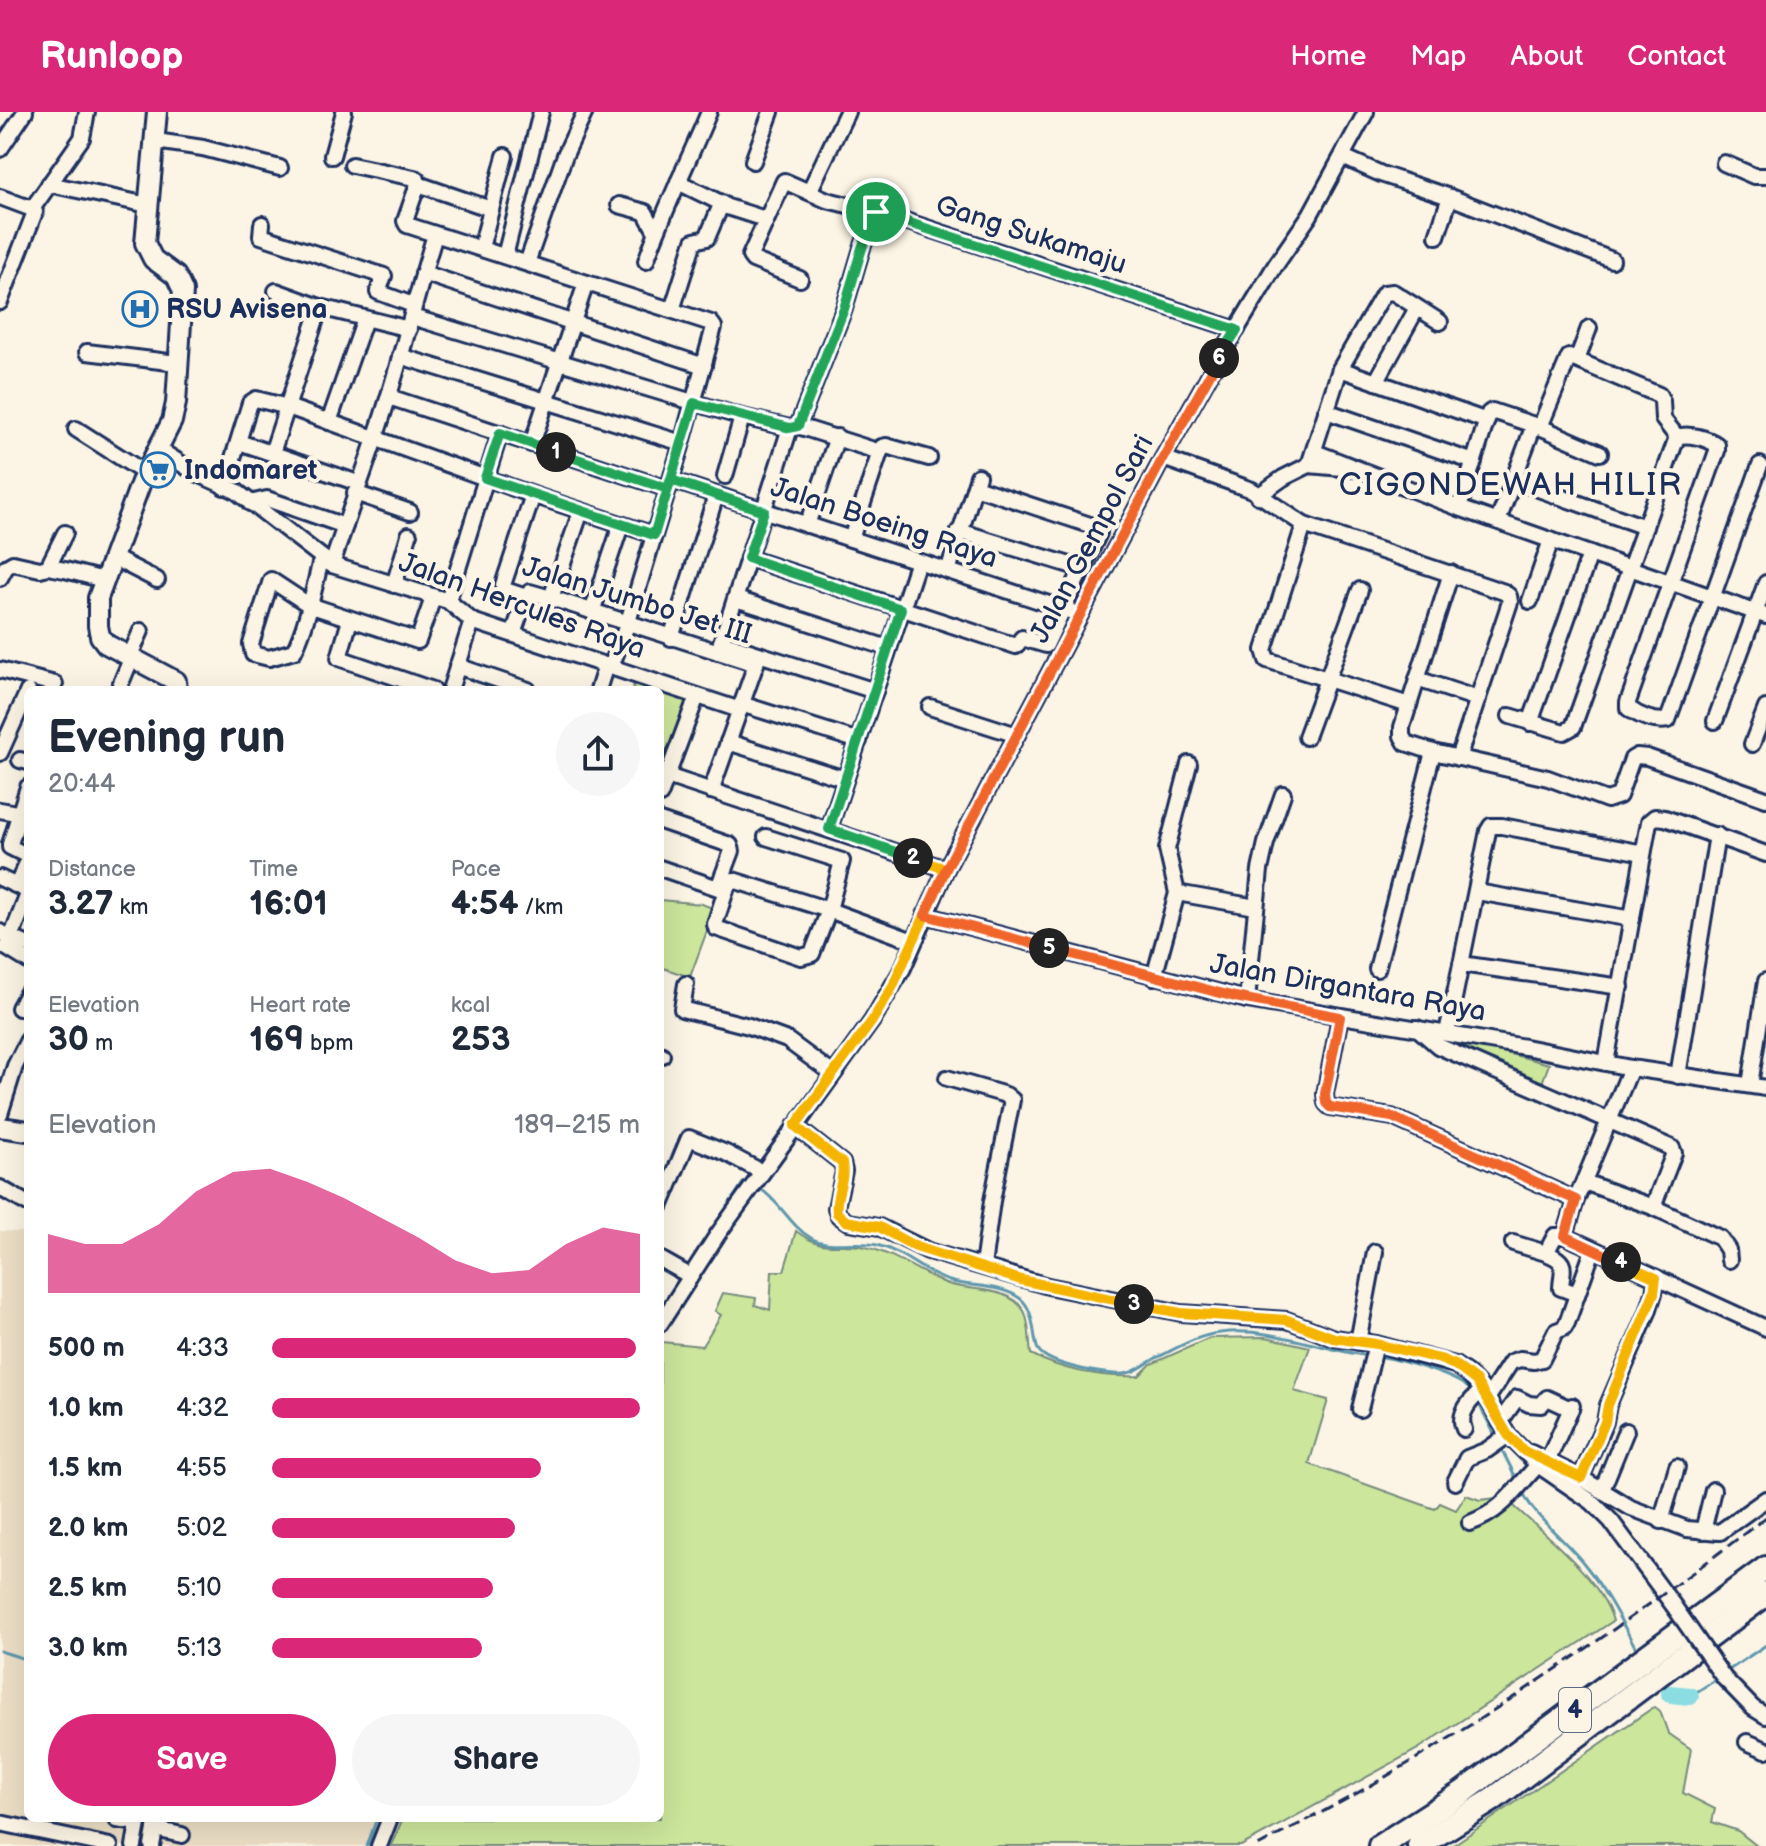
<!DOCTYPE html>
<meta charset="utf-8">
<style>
:root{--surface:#fff;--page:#f6f6f7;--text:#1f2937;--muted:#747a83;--accent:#db2777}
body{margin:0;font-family:"Balsamiq Sans",sans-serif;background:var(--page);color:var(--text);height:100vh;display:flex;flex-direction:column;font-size:30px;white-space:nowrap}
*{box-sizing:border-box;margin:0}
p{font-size:26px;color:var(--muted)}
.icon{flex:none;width:44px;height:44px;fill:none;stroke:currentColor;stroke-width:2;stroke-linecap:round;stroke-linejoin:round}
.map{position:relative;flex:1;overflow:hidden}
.drawer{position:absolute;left:24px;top:574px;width:640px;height:1136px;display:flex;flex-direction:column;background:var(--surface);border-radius:12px;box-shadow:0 8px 32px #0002}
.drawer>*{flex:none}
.pin{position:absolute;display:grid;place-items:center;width:68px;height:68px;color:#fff;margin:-34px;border:4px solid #fff;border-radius:50%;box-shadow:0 2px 8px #0007}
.km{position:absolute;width:40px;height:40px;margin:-20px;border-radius:50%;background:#222;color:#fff;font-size:22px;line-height:40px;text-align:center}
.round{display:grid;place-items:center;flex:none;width:84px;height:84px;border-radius:42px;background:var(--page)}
.overview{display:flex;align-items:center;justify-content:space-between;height:136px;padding:0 24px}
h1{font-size:44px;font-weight:700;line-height:60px}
.metrics{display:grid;grid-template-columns:repeat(3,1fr);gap:12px;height:136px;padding:8px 24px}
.metrics div{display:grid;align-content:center}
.metrics b{font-size:34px;font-weight:700}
.metrics small{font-size:22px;font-weight:400}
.metrics p{font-size:22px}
.chart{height:224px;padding:16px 24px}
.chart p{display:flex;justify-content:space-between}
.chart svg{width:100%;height:144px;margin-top:8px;fill:var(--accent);opacity:.7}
.action{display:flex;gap:16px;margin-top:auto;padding:16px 24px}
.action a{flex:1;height:92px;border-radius:48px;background:var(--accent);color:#fff;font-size:32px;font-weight:700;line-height:92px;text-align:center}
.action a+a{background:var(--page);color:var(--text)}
ul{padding:0 24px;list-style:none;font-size:26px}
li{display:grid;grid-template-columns:128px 96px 1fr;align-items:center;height:60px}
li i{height:20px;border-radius:10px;background:var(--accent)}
header{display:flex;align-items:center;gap:48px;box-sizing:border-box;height:112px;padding:0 40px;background:var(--accent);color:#fff}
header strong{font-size:38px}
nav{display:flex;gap:44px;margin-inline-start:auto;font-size:28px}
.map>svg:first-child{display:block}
.built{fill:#eddfc6}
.green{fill:#cce69c;stroke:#748a7d;stroke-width:2}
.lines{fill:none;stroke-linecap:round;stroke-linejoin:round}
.stream{stroke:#5e97ad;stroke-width:3}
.river{stroke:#8bdde2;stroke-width:18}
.minor-casing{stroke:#1b2f5e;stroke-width:20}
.major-casing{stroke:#1b2f5e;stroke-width:24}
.highway-casing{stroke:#1b2f5e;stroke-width:28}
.minor{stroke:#fcf5e5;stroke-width:14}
.major{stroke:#fcf5e5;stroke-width:18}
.highway{stroke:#fcf5e5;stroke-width:22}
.rail{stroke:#1b2f5e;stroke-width:3;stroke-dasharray:12 6;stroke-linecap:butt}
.minor-bridge-casing{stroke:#1b2f5e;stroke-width:20;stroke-linecap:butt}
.minor-bridge{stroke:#fcf5e5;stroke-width:14}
.split-1-casing{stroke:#fff;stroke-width:16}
.split-2-casing{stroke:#fff;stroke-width:16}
.split-3-casing{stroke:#fff;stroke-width:16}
.split-4-casing{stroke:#fff;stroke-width:16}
.split-5-casing{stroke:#fff;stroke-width:16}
.split-6-casing{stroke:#fff;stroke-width:16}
.split-7-casing{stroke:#fff;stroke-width:16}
.split-1{stroke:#22a559;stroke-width:10}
.split-2{stroke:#22a559;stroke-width:10}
.split-3{stroke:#f5b400;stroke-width:10}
.split-4{stroke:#f5b400;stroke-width:10}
.split-5{stroke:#f0652b;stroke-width:10}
.split-6{stroke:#f0652b;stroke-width:10}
.split-7{stroke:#22a559;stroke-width:10}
.labels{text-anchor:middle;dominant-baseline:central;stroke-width:8;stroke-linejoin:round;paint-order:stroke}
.shield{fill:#fcf5e5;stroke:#5e6a86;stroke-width:2}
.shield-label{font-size:26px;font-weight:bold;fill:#1b2f5e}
.street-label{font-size:28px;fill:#1b2f5e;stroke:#fcf5e5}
.poi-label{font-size:28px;font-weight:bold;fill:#1b2f5e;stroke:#fcf5e5;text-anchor:start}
.quarter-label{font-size:32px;letter-spacing:2px;fill:#1b2f5e;stroke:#fcf5e5}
</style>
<header>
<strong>Runloop</strong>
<nav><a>Home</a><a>Map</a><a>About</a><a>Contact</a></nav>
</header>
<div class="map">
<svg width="1766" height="1734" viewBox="0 0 1766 1734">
<rect width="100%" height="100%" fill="#fcf5e5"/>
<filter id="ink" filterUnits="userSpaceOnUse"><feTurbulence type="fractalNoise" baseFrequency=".0125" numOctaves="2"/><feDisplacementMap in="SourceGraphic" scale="16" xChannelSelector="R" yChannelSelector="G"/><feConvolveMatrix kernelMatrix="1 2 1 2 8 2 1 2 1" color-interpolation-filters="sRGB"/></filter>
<g filter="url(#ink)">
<polygon class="built" points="0,1119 21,1120 28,1124 28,1706 376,1706 365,1734 0,1734"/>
<g class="green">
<polygon points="635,569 690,587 660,671 660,578 632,578"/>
<polygon points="660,788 702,792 715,797 690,865 660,855"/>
<polygon points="1436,923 1549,952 1542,971 1435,925"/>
<path d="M 796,1119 C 825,1141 835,1129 866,1135 C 895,1142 918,1160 945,1171 C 968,1180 1009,1173 1024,1199 C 1030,1210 1029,1230 1031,1242 C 1063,1259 1103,1266 1139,1264 L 1151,1252 L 1210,1226 L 1266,1225 L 1310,1235 L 1294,1279 L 1328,1288 L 1309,1352 L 1435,1397 L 1440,1391 L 1456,1398 L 1466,1383 L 1480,1388 L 1504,1385 C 1538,1417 1601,1465 1613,1509 L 1418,1637 L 1241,1734 L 391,1734 L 403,1706 L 660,1706 L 660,1233 L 662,1230 L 702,1234 L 721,1203 L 715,1199 L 723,1181 L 756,1186 L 755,1193 L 770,1198 L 772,1159 L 784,1159 Z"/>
<polygon points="1654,1595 1660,1599 1668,1621 1691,1637 1683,1681 1715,1697 1712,1710 1738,1719 1757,1734 1452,1734"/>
</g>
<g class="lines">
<g class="stream">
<path d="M 759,1076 C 779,1088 790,1114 811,1126 C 830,1137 856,1128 877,1133 C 905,1140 925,1163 953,1170 C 973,1175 1007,1173 1023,1189 C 1034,1201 1033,1221 1037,1235 C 1042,1252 1098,1261 1114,1262 C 1134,1264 1142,1253 1158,1245 C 1177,1236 1198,1223 1220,1221 C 1270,1214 1321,1238 1370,1244"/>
<polyline points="686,1157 743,1071 748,1071"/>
<polyline points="660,1197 682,1163"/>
<path d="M 1377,1244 C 1397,1247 1463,1264 1473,1281"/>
<polyline points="1477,1288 1497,1327"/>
<polyline points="1500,1334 1518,1370"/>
<path d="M 1521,1377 C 1535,1407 1565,1427 1585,1453 C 1606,1479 1621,1509 1637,1538"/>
<polyline points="0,1539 28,1548"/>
<polyline points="1726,1560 1766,1533"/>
<polyline points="1690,1584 1717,1567"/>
<polyline points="367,1734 377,1706"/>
</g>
<polyline class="river" points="1670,1582 1690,1584"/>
<defs>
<g id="minor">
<polyline points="156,29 203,36 280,56"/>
<polyline points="0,37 25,0"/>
<polyline points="332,44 344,0"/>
<polyline points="1343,45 1381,62 1450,85 1612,148"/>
<polyline points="753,49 771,0"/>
<polyline points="1724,51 1754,64 1765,64"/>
<polyline points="352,53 414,66 417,67 418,72 491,97"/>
<polyline points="678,70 723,92"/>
<polyline points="49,72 148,93"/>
<polyline points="418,72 405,109 407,113 711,211 714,215 682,331 627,513 611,555"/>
<polyline points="809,80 847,0"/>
<polyline points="0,85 32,97 82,26 87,0"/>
<polyline points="619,93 645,100 656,120"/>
<polyline points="262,112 261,124 384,164 378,180 413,193"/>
<polyline points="1437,124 1450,85"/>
<polyline points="481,136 505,44"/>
<polyline points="505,144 541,0"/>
<path d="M 646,149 C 664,98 688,50 709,0"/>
<polyline points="527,151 565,43 585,0"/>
<polyline points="423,161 704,254"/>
<polyline points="800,167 753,148 750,144 784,69 827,88 884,102 1237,218"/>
<polyline points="276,179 320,195"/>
<polyline points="0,190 35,100 32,97"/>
<polyline points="672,198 694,129 707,126 721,93 765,107"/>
<polyline points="412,205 742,305 790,316 798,314 880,340 851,427"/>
<polyline points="87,240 177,251"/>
<polyline points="400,244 682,331"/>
<polyline points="1577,248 1589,216"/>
<polyline points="1340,257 1487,309"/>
<polyline points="1376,270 1417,196"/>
<polyline points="389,285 668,377"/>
<polyline points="1326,299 1474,350"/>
<polyline points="329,310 365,207"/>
<polyline points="798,314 844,197 862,136 876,100"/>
<polyline points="1540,315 1569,245 1659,283 1662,289 1663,307 1677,325"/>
<polyline points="76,317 145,361"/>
<polyline points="239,330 358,371"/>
<polyline points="532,332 586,171"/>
<polyline points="158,337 196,361 236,379 332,453 448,489 472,509 740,598"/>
<polyline points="880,340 882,335 886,334 929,346"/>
<polyline points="1315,340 1459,396 1766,504"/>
<polyline points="272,341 320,195 409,217"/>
<polyline points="1163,346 1252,378 1304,413 1264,538 1267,548 1409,593"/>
<polyline points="1309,353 1340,257 1384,181 1393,180 1440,210"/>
<polyline points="725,364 742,305"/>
<polyline points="671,368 1073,500"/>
<polyline points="1513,368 1645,415"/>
<polyline points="224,375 250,291 256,287 288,295 533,383 654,423"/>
<polyline points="355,381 410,400"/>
<polyline points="533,383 503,473 505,478 526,485 530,480 551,486 756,552"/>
<polyline points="1258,384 1283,366 1309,353 1353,357"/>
<polyline points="250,391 267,387 345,414"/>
<polyline points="1459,396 1489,301 1492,299 1540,315 1600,341"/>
<polyline points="1498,409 1534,313"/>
<polyline points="807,413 837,325"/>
<polyline points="1304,413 1504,480 1509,484 1510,490 1458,646"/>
<polyline points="959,419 1083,457"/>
<polyline points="112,445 157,468"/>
<polyline points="748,446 1016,534 1022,526 1046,533 1099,421 1099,416 975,375"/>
<path d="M 322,447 L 320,452 C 313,480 307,513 294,539 L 269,546 L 253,542 L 251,532 L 271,468 L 309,493 L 418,529 L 433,486"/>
<path d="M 332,453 C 350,396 372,340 389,283 C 406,229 418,176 435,123"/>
<polyline points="48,455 65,421"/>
<polyline points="948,459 978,364"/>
<polyline points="1451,461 1402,615 1402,624 1406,631 1433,640 1548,666 1607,688 1619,684 1632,647 1637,644 1647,645 1766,687"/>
<polyline points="0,466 6,455 13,451 40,457 48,455 65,458 104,468"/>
<polyline points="394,473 409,423"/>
<polyline points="551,486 581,399"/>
<polyline points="736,487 888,536"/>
<polyline points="448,489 500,321"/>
<polyline points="1530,489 1551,428"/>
<polyline points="592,500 621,413"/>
<polyline points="350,508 339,546 433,578"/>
<polyline points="513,522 526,485"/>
<polyline points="671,526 716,383"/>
<polyline points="721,530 875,579"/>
<polyline points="718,540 790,316"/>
<polyline points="129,546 141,519"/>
<polyline points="457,554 528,578"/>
<polyline points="0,558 55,572"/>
<polyline points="1417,567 1478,587"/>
<polyline points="119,576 131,547"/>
<polyline points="450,578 472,509"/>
<polyline points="598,578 606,553"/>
<polyline points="741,592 859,629"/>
<polyline points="930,595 1017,623"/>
<path d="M 1510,604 L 1564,620 L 1573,615 L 1677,325 C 1688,321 1707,326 1717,333 L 1717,339 L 1628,590 L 1628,596 C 1639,604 1655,611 1668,608 L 1760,353"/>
<polyline points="1715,609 1766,471"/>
<polyline points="1530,611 1590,442"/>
<polyline points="1306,625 1360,478"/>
<polyline points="728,630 845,667"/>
<polyline points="1752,632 1766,596"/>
<polyline points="0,641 28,579"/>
<polyline points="20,648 28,650"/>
<polyline points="667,664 946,757"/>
<polyline points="28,675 10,732 10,735 28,744"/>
<polyline points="711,679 758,546"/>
<polyline points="660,683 697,584"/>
<polyline points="0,698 27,703"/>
<polyline points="660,709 730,733 732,739 718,776 660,756"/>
<polyline points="829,717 918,449"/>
<polyline points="766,725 842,749 829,798 812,842 801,845 716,816 715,812 729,769 733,768 829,798 913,829"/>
<polyline points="0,766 28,779"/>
<polyline points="17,773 28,749"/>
<polyline points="1477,780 1632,807"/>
<polyline points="1177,781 1256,795"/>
<polyline points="28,782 7,836 28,849"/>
<polyline points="925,803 1247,888 1525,935 1631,956 1766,976"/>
<polyline points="0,820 28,833"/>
<polyline points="1461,852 1621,875"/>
<polyline points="1377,857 1433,640"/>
<polyline points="1154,865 1177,781 1167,737 1189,652"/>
<polyline points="686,872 682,897 749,914 787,928 833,962"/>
<polyline points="1247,888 1260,758 1266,731 1283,682"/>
<polyline points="19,896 28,880"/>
<polyline points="1340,905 1325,982 1326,991 1330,995 1392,1005 1576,1088"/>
<polyline points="1417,916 1438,934 1672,1036 1674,1041 1653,1095"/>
<polyline points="1447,921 1488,719 1491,714 1502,714 1643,741"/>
<polyline points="660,942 662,943"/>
<polyline points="1606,951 1649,710 1655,705 1665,706 1766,742"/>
<polyline points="1631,956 1576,1088 1565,1124 1766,1216"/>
<polyline points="1678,964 1717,723"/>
<polyline points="947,966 1006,983 1012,988 992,1089 983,1154"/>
<polyline points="1750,973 1766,869"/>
<polyline points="0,1002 15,954 28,928"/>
<polyline points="795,1014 842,1051 844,1059 836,1096 839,1104 848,1110 879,1115 928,1139 1048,1174 1181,1201 1287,1208 1334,1226 1376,1232 1455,1253 1467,1261 1483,1278 1508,1323 1538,1353 1592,1390 1611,1409 1673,1493"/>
<polyline points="1584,1070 1653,1095 1720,1126 1728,1138 1729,1148"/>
<polyline points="0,1076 28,1092"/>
<polyline points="660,1095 689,1026 726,1041 762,1060"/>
<polyline points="1513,1131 1546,1141 1555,1124 1565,1124"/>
<path d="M 1546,1141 C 1569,1150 1562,1156 1561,1176 L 1577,1182"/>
<polyline points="660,1147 690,1164"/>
<polyline points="660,1212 718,1122 872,909 903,856 946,757 1163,346 1211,260 1275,154 1310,103 1366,0"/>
<polyline points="1358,1230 1375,1140"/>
<polyline points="1487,1287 1511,1250 1520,1247 1534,1249 1542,1247 1556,1219 1564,1216 1567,1211 1593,1138"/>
<polyline points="1360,1297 1376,1232"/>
<polyline points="1500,1310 1517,1286 1529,1292 1541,1293 1547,1286 1571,1297"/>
<path d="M 1464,1317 C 1457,1302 1471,1287 1483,1278"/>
<polyline points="1531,1341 1581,1366 1631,1396 1687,1417 1720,1420 1766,1387"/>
<polyline points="1548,1348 1572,1294"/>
<polyline points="1581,1366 1605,1310 1608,1293 1648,1200 1654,1181 1656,1166"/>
<polyline points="1455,1370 1467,1346 1487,1338 1508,1323"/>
<polyline points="1602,1378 1626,1319"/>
<polyline points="1661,1409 1677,1355"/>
<path d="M 1470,1411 C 1504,1398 1514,1378 1538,1353"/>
<polyline points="1703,1419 1713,1378"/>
<polyline points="1724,1566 1753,1596 1766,1604"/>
<polyline points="1747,1630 1766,1638"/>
<polyline points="117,1708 138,1711"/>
<polyline points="0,1711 110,1734"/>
<polyline points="155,1717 182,1723"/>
<polyline points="134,1734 139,1706"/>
<polyline points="152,1734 157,1706"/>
<polyline points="379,1734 390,1706"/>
</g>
<g id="major">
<polyline points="157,0 145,131 153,147 176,164 183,179 176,291 172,309 141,370 98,486 98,514 100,524 106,532 172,567 176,569 177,578"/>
<polyline points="0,1015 28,1019"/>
</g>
<g id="highway">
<polyline points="1380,1734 1462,1681 1766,1456"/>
<polyline points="1419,1734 1492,1688 1766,1482"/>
</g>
</defs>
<use href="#minor" class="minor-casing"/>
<use href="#major" class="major-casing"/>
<use href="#highway" class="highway-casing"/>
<use href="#minor" class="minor"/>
<use href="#major" class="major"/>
<use href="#highway" class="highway"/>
<path class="rail" d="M 1258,1734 C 1297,1713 1337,1693 1375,1671 C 1510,1592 1642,1501 1766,1405"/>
<defs>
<polyline id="minor-bridge" points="1673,1493 1724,1566"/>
</defs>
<use href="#minor-bridge" class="minor-bridge-casing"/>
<use href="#minor-bridge" class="minor-bridge"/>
</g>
</g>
<g class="lines" filter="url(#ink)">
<defs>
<polyline id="split-1" points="556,340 500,321 485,366 654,423 694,291 790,316 798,314 844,197 862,136 876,100"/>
<polyline id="split-2" points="556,340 668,377 671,368 764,399 748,446 901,497 829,717 913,746"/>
<path id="split-3" d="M 913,746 L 946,757 L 892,876 L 872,909 L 795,1014 L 842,1051 C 846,1068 834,1084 837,1101 L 846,1109 L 879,1115 L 916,1135 L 1021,1168 L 1134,1192"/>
<polyline id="split-4" points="1134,1192 1181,1201 1287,1208 1334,1226 1376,1232 1440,1247 1455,1253 1476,1269 1508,1323 1524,1339 1581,1366 1605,1310 1608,1293 1654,1181 1656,1166 1621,1150"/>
<polyline id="split-5" points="1049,836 1235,885 1340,905 1325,982 1326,991 1330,995 1392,1005 1576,1088 1565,1124 1621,1150"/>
<polyline id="split-6" points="1049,836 925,803 946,757 1163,346 1219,246"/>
<polyline id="split-7" points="876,100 1237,218 1219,246"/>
</defs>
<use href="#split-1" class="split-1-casing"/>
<use href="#split-2" class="split-2-casing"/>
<use href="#split-3" class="split-3-casing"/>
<use href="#split-4" class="split-4-casing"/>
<use href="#split-5" class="split-5-casing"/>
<use href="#split-6" class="split-6-casing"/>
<use href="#split-7" class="split-7-casing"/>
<use href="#split-1" class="split-1"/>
<use href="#split-2" class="split-2"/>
<use href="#split-3" class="split-3"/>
<use href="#split-4" class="split-4"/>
<use href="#split-5" class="split-5"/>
<use href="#split-6" class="split-6"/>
<use href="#split-7" class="split-7"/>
</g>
<defs>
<symbol id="hospital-ring" viewBox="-11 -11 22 22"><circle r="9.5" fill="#fcf5e5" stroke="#1f6fb2" stroke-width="1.5"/><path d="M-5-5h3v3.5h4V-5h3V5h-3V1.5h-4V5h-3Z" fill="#1f6fb2"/></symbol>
<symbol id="supermarket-ring" viewBox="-11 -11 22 22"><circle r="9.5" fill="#fcf5e5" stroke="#1f6fb2" stroke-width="1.5"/><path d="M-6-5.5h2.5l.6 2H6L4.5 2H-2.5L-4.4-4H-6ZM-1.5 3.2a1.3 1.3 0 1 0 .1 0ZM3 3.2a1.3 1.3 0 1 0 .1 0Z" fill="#1f6fb2"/></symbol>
</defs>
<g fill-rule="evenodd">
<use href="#hospital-ring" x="120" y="177" width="40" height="40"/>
<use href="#supermarket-ring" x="138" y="338" width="40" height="40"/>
</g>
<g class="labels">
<rect class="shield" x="1559" y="1576" width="32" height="44" rx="6"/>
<g class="shield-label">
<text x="1575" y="1598">4</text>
</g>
<g class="street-label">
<text transform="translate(1031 123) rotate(18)">Gang Sukamaju</text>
<text transform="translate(884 411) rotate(18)">Jalan Boeing Raya</text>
<text transform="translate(1092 427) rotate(-62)">Jalan Gempol Sari</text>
<text transform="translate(637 489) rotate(17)">Jalan Jumbo Jet III</text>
<text transform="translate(522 494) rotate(20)">Jalan Hercules Raya</text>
<text transform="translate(1348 876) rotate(10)">Jalan Dirgantara Raya</text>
</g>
<g class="poi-label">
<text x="166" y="197">RSU Avisena</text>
<text x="184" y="358">Indomaret</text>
</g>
<g class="quarter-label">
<text x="1511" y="373">CIGONDEWAH HILIR</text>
</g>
</g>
</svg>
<div class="pin" style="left:876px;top:100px;background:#1e9e55"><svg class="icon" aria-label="arrive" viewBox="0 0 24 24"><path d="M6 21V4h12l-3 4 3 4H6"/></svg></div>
<b class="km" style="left:556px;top:340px">1</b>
<b class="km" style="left:913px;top:746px">2</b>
<b class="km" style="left:1134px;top:1192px">3</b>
<b class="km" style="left:1621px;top:1150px">4</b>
<b class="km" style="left:1049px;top:836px">5</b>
<b class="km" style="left:1219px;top:246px">6</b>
<section class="drawer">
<div class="overview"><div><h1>Evening run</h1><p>20:44</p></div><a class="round"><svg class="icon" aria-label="share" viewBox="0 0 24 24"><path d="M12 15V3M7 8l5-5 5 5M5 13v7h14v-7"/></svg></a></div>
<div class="metrics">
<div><p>Distance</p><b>3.27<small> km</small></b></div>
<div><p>Time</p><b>16:01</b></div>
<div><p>Pace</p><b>4:54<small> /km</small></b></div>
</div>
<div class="metrics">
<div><p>Elevation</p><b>30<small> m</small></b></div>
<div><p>Heart rate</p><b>169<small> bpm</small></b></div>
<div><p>kcal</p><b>253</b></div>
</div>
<div class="chart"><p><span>Elevation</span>189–215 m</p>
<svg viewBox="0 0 160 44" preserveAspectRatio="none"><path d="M0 44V26L10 29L20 29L30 23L40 13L50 7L60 6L70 10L80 15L90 21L100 27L110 34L120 38L130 37L140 29L150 24L160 26V44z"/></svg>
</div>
<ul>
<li><b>500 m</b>4:33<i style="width:99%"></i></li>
<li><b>1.0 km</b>4:32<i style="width:100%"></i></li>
<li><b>1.5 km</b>4:55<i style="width:73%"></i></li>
<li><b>2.0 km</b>5:02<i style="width:66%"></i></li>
<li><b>2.5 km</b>5:10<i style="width:60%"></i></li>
<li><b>3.0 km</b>5:13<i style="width:57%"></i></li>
</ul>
<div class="action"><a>Save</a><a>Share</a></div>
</section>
</div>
